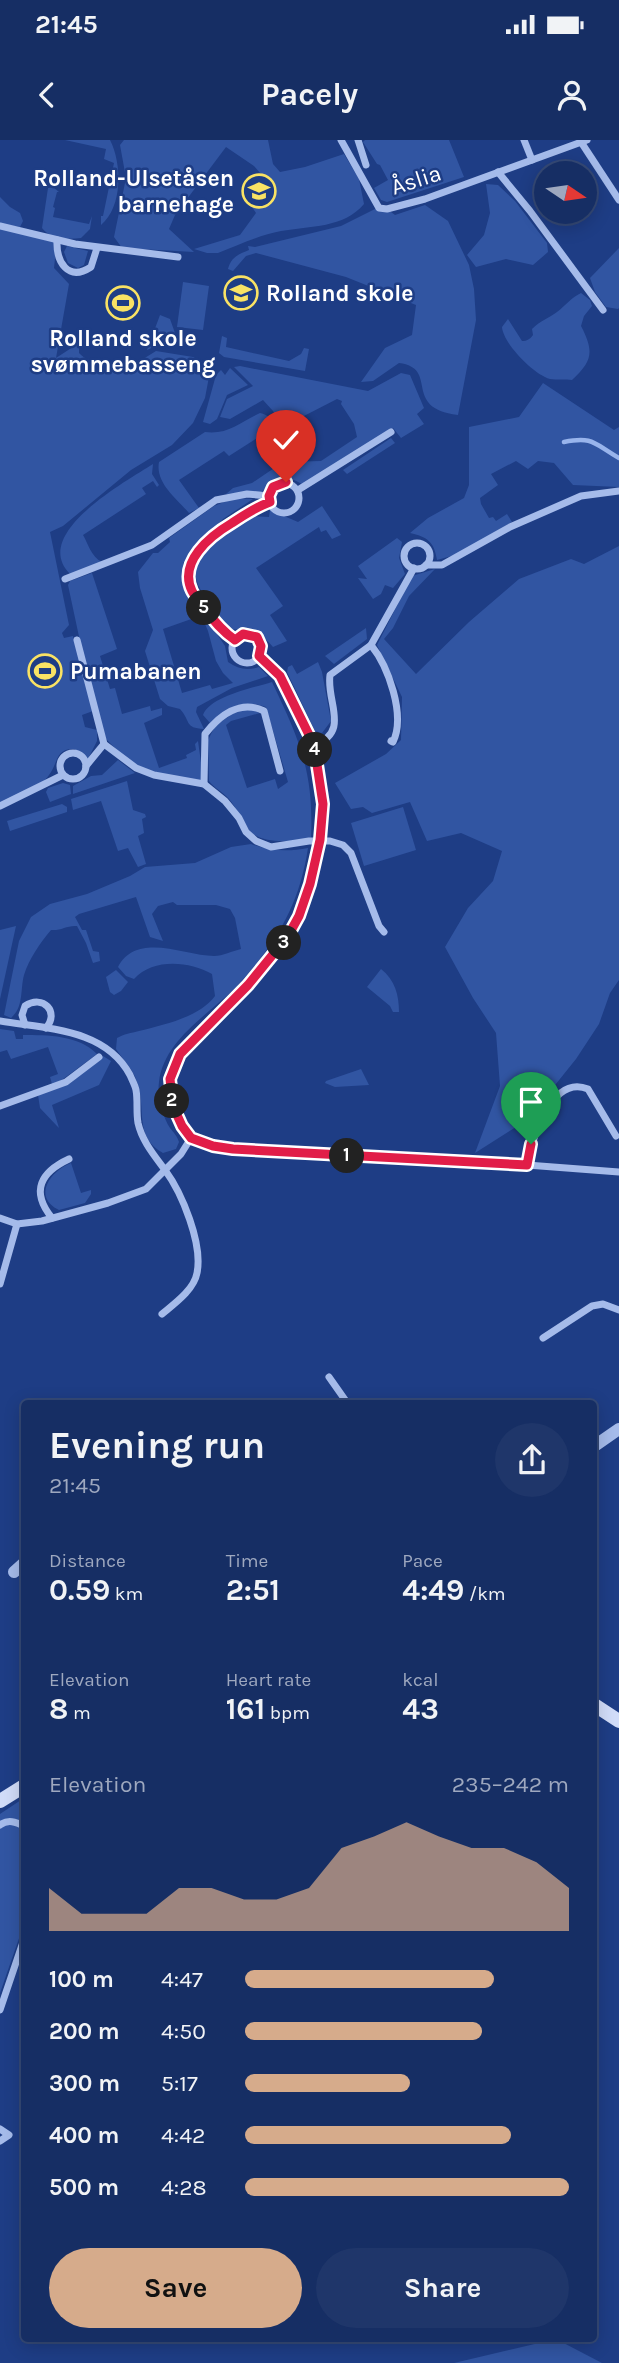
<!DOCTYPE html>
<meta charset="utf-8">
<style>
:root{--surface:#162e64;--page:#1f366a;--text:#f1f3f6;--muted:#9ea8bf;--line:#354a78;--accent:#d6ab8b}
body{margin:0;font-family:Karla,sans-serif;background:var(--page);color:var(--text);height:100vh;display:flex;flex-direction:column;font-size:26px;white-space:nowrap}
*{box-sizing:border-box;margin:0}
p{font-size:23px;color:var(--muted)}
.icon{flex:none;width:38px;height:38px;fill:none;stroke:currentColor;stroke-width:2;stroke-linecap:round;stroke-linejoin:round}
.map{position:relative;flex:1;overflow:hidden}
.details{position:absolute;left:21px;top:1260px;width:576px;height:942px;display:flex;flex-direction:column;background:var(--surface);border-radius:7px;box-shadow:0 4px 18px #0003,0 0 0 2px var(--line)}
.details>*{flex:none}
.needle{width:46px;rotate:103deg}
.buttons{position:absolute;left:534px;top:21px;display:grid;gap:14px}
.buttons a{display:grid;place-items:center;width:63px;height:63px;border-radius:50%;background:var(--surface);box-shadow:0 4px 18px #0003,0 0 0 2px var(--line);font-size:35px}
.pin{position:absolute;display:grid;place-items:center;width:60px;height:60px;color:#fff;margin:-72px -30px;border-radius:50% 50% 50% 0;rotate:-45deg;box-shadow:0 0 7px #0007}
.pin .icon{rotate:45deg}
.km{position:absolute;width:35px;height:35px;margin:-18px;border-radius:50%;background:#222;color:#fff;font-size:19px;line-height:35px;text-align:center}
.round{display:grid;place-items:center;flex:none;width:74px;height:74px;border-radius:37px;background:var(--page)}
.summary{display:flex;align-items:center;justify-content:space-between;height:119px;padding:0 28px}
h1{font-size:38px;font-weight:700;line-height:52px}
.metrics{display:grid;grid-template-columns:repeat(3,1fr);gap:10px;height:119px;padding:7px 28px}
.metrics div{display:grid;align-content:center}
.metrics b{font-size:30px;font-weight:700}
.metrics small{font-size:19px;font-weight:400}
.metrics p{font-size:19px}
.chart{height:196px;padding:14px 28px}
.chart p{display:flex;justify-content:space-between}
.chart svg{width:100%;height:126px;margin-top:7px;fill:var(--accent);opacity:.7}
.button{display:flex;gap:14px;margin-top:auto;padding:14px 28px}
.button a{flex:1;height:80px;border-radius:42px;background:var(--accent);color:#111;font-size:28px;font-weight:700;line-height:80px;text-align:center}
.button a+a{background:var(--page);color:var(--text)}
ul{padding:0 28px;list-style:none;font-size:23px}
li{display:grid;grid-template-columns:112px 84px 1fr;align-items:center;height:52px}
li i{height:18px;border-radius:9px;background:var(--accent)}
.status{display:flex;justify-content:space-between;align-items:center;height:49px;padding:0 35px;background:var(--surface);direction:ltr}
.status svg{height:19px;fill:currentColor}
header{display:flex;justify-content:space-between;align-items:center;height:91px;padding:0 28px;background:var(--surface);font-size:32px;font-weight:700}
.map>svg:first-child{display:block}
.green{fill:#3155a2}
.lines{fill:none;stroke-linecap:round;stroke-linejoin:round}
.stream{stroke:#98b4ec;stroke-width:4.5}
.minor{stroke:#a5bbea;stroke-width:7}
.tertiary{stroke:#a5bbea;stroke-width:12}
.secondary{stroke:#d1dcf8;stroke-width:14}
.minor-bridge{stroke:#a5bbea;stroke-width:7}
.route-casing{stroke:#fff;stroke-width:14}
.route{stroke:#e11d48;stroke-width:9}
.labels{text-anchor:middle;dominant-baseline:central;stroke-width:5;stroke-linejoin:round;paint-order:stroke}
.poi-label{font-size:23px;font-weight:bold;fill:#fff;stroke:#1e3d85;text-anchor:start}
.street-label{font-size:23px;fill:#fff;stroke:#1e3d85}
</style>
<div class="status"><b>21:45</b><svg viewBox="0 0 49 12"><path d="M0 12V9h3v3zM5 12V6h3v6zM10 12V3h3v9zM15 12V0h3v12zM26 1h20v11H26zM47 4h2v5h-2z"/></svg></div>
<header><svg class="icon" aria-label="back" viewBox="0 0 24 24"><path d="M15 5l-7 7 7 7"/></svg>Pacely<svg class="icon" aria-label="person" viewBox="0 0 24 24"><circle cx="12" cy="8" r="4"/><path d="M4 21q1-7 8-7t8 7"/></svg></header>
<div class="map">
<svg width="619" height="2223" viewBox="0 0 619 2223">
<rect width="100%" height="100%" fill="#1e3d85"/>
<g class="green">
<path d="M 65,0 L 110,0 C 122,23 123,67 101,85 L 101,76 L 103,76 L 114,23 L 104,19 L 106,9 Z"/>
<path d="M 124,0 L 268,0 L 273,24 L 280,32 L 305,27 L 344,14 L 359,39 L 364,64 C 344,88 310,86 281,91 C 260,95 238,105 218,113 L 207,113 L 194,109 L 240,95 L 256,73 L 248,61 L 257,36 L 261,34 L 254,26 L 226,7 L 175,75 L 169,89 L 194,112 L 122,108 L 114,97 L 126,38 L 120,5 Z"/>
<polygon points="365,0 449,0 464,37 387,62 381,60 374,48 388,40 380,25 377,24 363,2"/>
<polygon points="486,44 498,45 515,61 547,103 548,112 533,125 506,119 476,127 467,115 484,95 490,73"/>
<path d="M 53,47 L 59,52 L 57,52 L 53,67 L 55,68 L 53,77 L 89,84 L 92,76 L 90,89 L 81,98 C 68,100 50,99 42,88 L 48,48 Z"/>
<polygon points="0,57 10,67 20,73 23,81 20,87 0,84"/>
<path d="M 425,65 L 448,81 L 469,125 L 474,149 L 476,180 L 458,275 C 401,268 440,228 399,223 L 373,241 L 361,242 L 385,208 L 412,195 L 416,165 L 346,137 L 256,113 L 246,116 L 233,131 L 228,129 C 231,117 239,114 249,110 L 248,106 L 255,107 L 341,86 L 377,68 L 387,69 L 395,75 Z"/>
<path d="M 0,85 L 57,100 L 54,128 L 69,144 L 56,218 L 79,203 L 79,213 C 85,220 93,220 99,227 L 127,229 L 156,211 L 193,217 L 211,226 L 205,258 L 193,283 L 172,305 L 131,330 L 63,386 L 50,392 L 69,485 L 62,493 L 64,498 L 73,496 L 93,571 L 82,575 L 85,587 L 97,590 L 97,601 L 88,619 L 74,609 C 55,608 58,624 49,635 C 39,650 16,657 0,664 Z"/>
<polygon points="67,106 88,111 84,125 78,128 68,123 64,112"/>
<polygon points="619,108 619,168 618,169 606,167 595,152 590,138"/>
<polygon points="183,142 209,146 203,190 177,187"/>
<path d="M 581,153 L 590,160 L 592,166 L 584,176 L 581,186 C 594,211 593,221 572,240 C 566,239 557,240 550,239 C 533,234 503,203 502,187 L 508,179 L 522,201 C 527,201 530,199 533,195 L 532,189 C 541,180 548,179 557,172 C 566,165 571,158 581,153 Z"/>
<polygon points="160,175 170,179 175,193 173,204 175,207 158,205 147,210"/>
<polygon points="222,196 227,198 226,207 289,221 301,214 304,208 309,209 305,231 224,217 219,213"/>
<path d="M 240,226 L 368,251 L 401,233 L 410,235 L 424,268 L 417,274 L 424,284 L 401,298 L 393,288 L 391,292 L 302,344 C 279,331 277,339 261,352 L 226,354 L 233,348 L 252,343 L 283,322 L 321,321 L 357,297 L 354,284 L 341,264 L 342,261 L 337,259 L 300,278 L 289,287 L 307,315 L 300,316 L 273,271 L 263,260 L 230,279 L 220,277 L 227,259 L 253,246 L 234,227 Z"/>
<polygon points="230,228 248,245 227,255 217,279 210,284 203,282 216,235 221,230 225,235"/>
<path d="M 543,243 L 614,290 L 619,287 L 619,347 L 573,345 L 554,323 L 538,321 L 528,329 L 516,321 L 491,334 L 498,345 L 480,358 L 481,364 L 489,378 L 493,377 L 496,381 L 507,374 L 512,382 L 455,415 L 437,420 C 434,401 427,397 410,393 L 428,378 L 464,358 L 469,345 L 469,287 L 519,277 Z"/>
<path d="M 260,273 C 276,276 285,299 294,313 L 293,317 L 289,316 L 286,307 L 273,288 L 229,316 L 224,311 L 179,340 L 199,368 L 189,373 C 177,359 155,343 159,322 L 205,292 C 228,295 240,282 260,273 Z"/>
<polygon points="391,298 395,303 347,334 343,330"/>
<path d="M 153,324 L 152,334 L 159,345 L 157,347 L 153,341 L 142,348 L 146,354 L 83,395 C 88,403 91,417 102,422 L 70,434 C 30,394 125,342 153,324 Z"/>
<path d="M 234,358 L 253,359 L 223,379 L 183,423 L 184,449 L 197,477 L 163,489 L 182,553 L 210,545 L 212,549 L 233,543 L 223,533 L 216,521 L 208,491 L 196,463 L 225,506 L 228,522 C 238,529 247,531 259,527 L 268,536 L 232,548 L 197,567 L 196,572 L 204,589 C 184,588 191,581 180,569 L 168,566 L 160,559 L 145,511 L 153,490 L 140,448 L 138,432 L 153,413 L 158,413 L 170,402 L 169,398 L 214,366 Z"/>
<path d="M 322,366 L 341,395 L 332,399 L 326,390 L 321,392 L 319,387 L 256,428 L 283,466 L 270,475 L 287,501 L 273,507 C 245,476 252,496 221,487 L 198,445 L 194,431 L 202,413 L 247,376 L 269,377 L 270,370 L 298,382 Z"/>
<polygon points="397,398 402,402 399,418 405,434 393,448 385,445 381,454 373,459 358,438 367,439 358,426"/>
<polygon points="619,406 619,840 610,853 599,884 576,919 527,980 475,1013 500,946 496,893 473,858 445,807 468,768 493,741 502,711 461,693 427,701 410,662 372,673 363,667 351,669 335,643 386,614 401,600 402,557 377,505 412,436 435,429 409,456 393,488 384,499 416,534 469,482 519,439 571,419 584,424"/>
<polygon points="92,433 117,509 100,516 110,549 115,548 122,574 150,566 151,571 162,568 162,575 144,583 159,628 187,618 186,615 196,610 195,604 198,601 204,644 145,632 120,613 105,598 84,520 68,445 70,441"/>
<polygon points="366,488 367,499 334,524 325,516"/>
<polygon points="318,522 322,532 331,581 322,593 315,591 287,532 288,527 292,525 297,534"/>
<path d="M 272,542 C 300,601 314,632 311,699 C 292,701 260,706 247,688 C 240,679 237,668 229,659 C 223,652 214,648 209,641 L 208,600 L 215,586 L 235,572 L 250,569 L 260,573 L 231,581 L 226,585 L 247,648 L 275,639 L 278,649 L 288,642 L 266,567 C 244,559 228,569 210,583 L 203,575 C 210,556 253,548 272,542 Z"/>
<polygon points="118,620 135,633 73,654 73,646 91,636 102,635"/>
<polygon points="127,641 133,670 145,674 146,677 142,679 144,693 138,696 146,724 138,727 128,708 118,711 101,661 73,670 71,659"/>
<polygon points="63,643 70,645 71,654 50,662 46,652 48,648"/>
<polygon points="62,664 67,667 67,672 10,691 7,681"/>
<polygon points="403,667 416,710 364,726 351,683"/>
<path d="M 251,704 C 270,711 288,712 308,708 C 299,767 275,805 235,848 C 208,875 164,900 159,942 C 157,956 163,977 170,988 C 174,993 177,996 179,1002 L 176,1009 L 163,1013 C 133,996 147,969 137,942 C 133,929 124,921 116,909 L 117,898 C 124,894 131,893 139,891 C 163,885 200,877 215,856 L 212,834 C 189,821 153,818 134,839 L 126,836 L 118,827 C 137,791 185,816 214,816 C 223,816 232,811 241,809 L 235,778 L 230,769 L 216,765 L 177,765 L 173,762 L 158,766 L 152,774 L 163,801 L 150,797 L 136,757 L 79,774 L 75,777 L 82,790 L 86,790 L 93,811 L 99,812 L 100,821 L 93,823 L 86,803 L 77,786 C 67,785 61,791 51,790 C 40,803 29,819 24,835 C 20,850 24,867 11,878 L 4,875 L 19,801 L 31,777 L 50,764 L 87,754 L 130,736 L 145,727 L 195,723 L 231,707 Z"/>
<polygon points="16,786 0,859 0,790"/>
<path d="M 381,829 C 395,840 399,855 399,872 L 393,872 L 390,866 L 367,847 Z"/>
<polygon points="116,830 128,842 121,851 114,855 110,852 106,837"/>
<path d="M 0,889 L 14,891 L 16,899 L 23,899 L 23,895 C 47,895 79,895 97,914 L 59,942 L 52,944 L 50,937 L 58,934 L 48,907 L 11,919 L 7,910 L 0,912 Z"/>
<polygon points="103,916 111,921 99,945 52,965 59,988 57,986 40,968 38,955 69,944"/>
<polygon points="361,929 369,945 335,947 325,943 326,941"/>
<path d="M 71,1023 L 81,1053 L 91,1050 L 91,1054 L 85,1063 L 59,1070 C 32,1057 50,1031 71,1023 Z"/>
<polygon points="24,1658 24,1784 0,1853 0,1674"/>
<polygon points="556,2199 602,2223 454,2223"/>
</g>
<g class="lines">
<path class="stream" d="M 564,302 C 594,296 594,304 619,318"/>
<g class="minor">
<polyline points="341,0 379,68 387,69 425,59 587,0"/>
<polyline points="358,0 366,25"/>
<polyline points="524,0 532,20"/>
<polyline points="581,2 619,60"/>
<polyline points="498,32 530,71 603,170"/>
<polyline points="0,86 75,104 178,117"/>
<path d="M 57,100 C 56,122 68,142 91,127 L 97,108"/>
<circle cx="284" cy="358" r="15"/>
<polyline points="298,350 391,292"/>
<circle cx="417" cy="416" r="13"/>
<polyline points="426,425 442,425 510,387 581,356 619,351"/>
<polyline points="65,439 152,405 216,360 247,354 269,356"/>
<circle cx="247" cy="508" r="15"/>
<polyline points="77,500 104,604 136,628 154,635 204,644 225,661 239,678 246,692 256,701 271,707 309,701 330,701 343,705 351,713 379,786 384,792"/>
<polyline points="235,500 221,490 191,451 190,428 202,407 221,389 258,366 270,362"/>
<path d="M 371,505 C 388,526 406,575 393,602 L 391,601"/>
<polyline points="259,516 280,536 314,605"/>
<circle cx="73" cy="626" r="13"/>
<polyline points="86,626 104,604"/>
<path d="M 204,644 L 205,594 C 219,576 240,559 264,571 L 280,631"/>
<path d="M 323,664 L 314,605 C 351,592 326,562 330,535 L 371,505 L 414,428"/>
<polyline points="0,666 63,635"/>
<path d="M 310,744 C 301,769 292,793 275,815 C 255,840 232,862 209,885 C 200,894 186,904 180,915 C 168,934 169,957 178,977 C 190,1004 206,1005 233,1009 L 527,1025 L 619,1032"/>
<path d="M 0,881 C 46,889 105,888 130,935 C 132,940 135,945 136,950 C 138,961 136,972 138,983 C 142,1001 154,1015 165,1030 L 181,1014 L 191,998"/>
<path d="M 25,885 L 22,875 L 25,866 C 43,854 60,872 46,888"/>
<polyline points="0,966 66,942 99,917"/>
<path d="M 527,1025 C 532,1000 551,934 588,949 L 616,996"/>
<path d="M 0,1078 L 17,1084 L 42,1081 L 108,1063 L 146,1049 L 165,1030 C 182,1053 203,1104 197,1133 C 194,1150 174,1164 162,1174"/>
<path d="M 52,1078 C 30,1051 41,1032 69,1019"/>
<polyline points="0,1144 17,1084"/>
<polyline points="543,1198 592,1166 603,1164 619,1170"/>
<polyline points="329,1237 348,1264"/>
<path d="M 0,1685 C 8,1679 16,1682 24,1686"/>
<polyline points="0,1870 24,1799"/>
<polyline points="0,1989 9,1995 0,2001"/>
</g>
<g class="tertiary">
<polyline points="593,1307 619,1289"/>
<polyline points="14,1432 24,1423"/>
</g>
<g class="secondary">
<polyline points="593,1564 619,1581"/>
<polyline points="0,1661 24,1646"/>
</g>
<polyline class="minor-bridge" points="310,744 320,700 323,664"/>
</g>
<g class="lines">
<defs>
<path id="route" d="M 286,342 L 273,347 L 269,356 L 270,362 C 256,367 244,375 232,383 C 210,396 178,422 192,451 C 195,457 201,463 205,469 C 214,481 222,491 235,500 L 243,494 L 257,497 L 261,506 L 259,516 L 280,536 L 314,605 L 323,664 L 320,700 L 310,744 L 299,776 L 288,796 L 248,845 L 180,914 L 170,939 L 173,966 L 182,986 L 191,998 L 213,1006 L 233,1009 L 527,1025 L 531,1004"/>
</defs>
<use href="#route" class="route-casing"/>
<use href="#route" class="route"/>
</g>
<defs>
<symbol id="school-ring" viewBox="-11 -11 22 22"><circle r="9.5" fill="#1e3d85" stroke="#f9e264" stroke-width="1.5"/><path d="M0-5L7-2L0 1L-7-2ZM-4 1L0 2.5L4 1V4Q0 6-4 4Z" fill="#f9e264"/></symbol>
<symbol id="stadium-ring" viewBox="-11 -11 22 22"><circle r="9.5" fill="#1e3d85" stroke="#f9e264" stroke-width="1.5"/><path d="M0-5a6.5 5 0 1 0 0 10a6.5 5 0 1 0 0-10ZM-3.5-1.8h7v3.6h-7Z" fill="#f9e264"/></symbol>
</defs>
<g fill-rule="evenodd">
<use href="#school-ring" x="240" y="32" width="38" height="38"/>
<use href="#school-ring" x="222" y="134" width="38" height="38"/>
<use href="#stadium-ring" x="104" y="144" width="38" height="38"/>
<use href="#stadium-ring" x="26" y="512" width="38" height="38"/>
</g>
<g class="labels">
<g class="poi-label">
<text x="234" y="38" text-anchor="end">Rolland-Ulsetåsen<tspan x="234" dy="26">barnehage</tspan></text>
<text x="266" y="153">Rolland skole</text>
<text x="123" y="198" text-anchor="middle">Rolland skole<tspan x="123" dy="26">svømmebasseng</tspan></text>
<text x="70" y="531">Pumabanen</text>
</g>
<g class="street-label">
<text transform="translate(416 40) rotate(-18)">Åslia</text>
</g>
</g>
</svg>
<div class="buttons">
<a><svg class="needle" viewBox="-14 -14 28 28"><path d="M0-13l5 13h-10z" fill="#e53935"/><path d="M0 13l5-13h-10z" fill="#9ea8bf"/></svg></a>
</div>
<div class="pin" style="left:531px;top:1004px;background:#1e9e55"><svg class="icon" aria-label="arrive" viewBox="0 0 24 24"><path d="M6 21V4h12l-3 4 3 4H6"/></svg></div>
<div class="pin" style="left:286px;top:342px;background:#d93025"><svg class="icon" aria-label="check" viewBox="0 0 24 24"><path d="M5 12l5 5 9-10"/></svg></div>
<b class="km" style="left:347px;top:1016px">1</b>
<b class="km" style="left:172px;top:961px">2</b>
<b class="km" style="left:284px;top:803px">3</b>
<b class="km" style="left:315px;top:610px">4</b>
<b class="km" style="left:204px;top:468px">5</b>
<section class="details">
<div class="summary"><div><h1>Evening run</h1><p>21:45</p></div><a class="round"><svg class="icon" aria-label="share" viewBox="0 0 24 24"><path d="M12 15V3M7 8l5-5 5 5M5 13v7h14v-7"/></svg></a></div>
<div class="metrics">
<div><p>Distance</p><b>0.59<small> km</small></b></div>
<div><p>Time</p><b>2:51</b></div>
<div><p>Pace</p><b>4:49<small> /km</small></b></div>
</div>
<div class="metrics">
<div><p>Elevation</p><b>8<small> m</small></b></div>
<div><p>Heart rate</p><b>161<small> bpm</small></b></div>
<div><p>kcal</p><b>43</b></div>
</div>
<div class="chart"><p><span>Elevation</span>235–242 m</p>
<svg viewBox="0 0 160 44" preserveAspectRatio="none"><path d="M0 44V29L10 38L20 38L30 38L40 29L50 29L60 33L70 33L80 29L90 15L100 11L110 6L120 11L130 15L140 15L150 20L160 29V44z"/></svg>
</div>
<ul>
<li><b>100 m</b>4:47<i style="width:77%"></i></li>
<li><b>200 m</b>4:50<i style="width:73%"></i></li>
<li><b>300 m</b>5:17<i style="width:51%"></i></li>
<li><b>400 m</b>4:42<i style="width:82%"></i></li>
<li><b>500 m</b>4:28<i style="width:100%"></i></li>
</ul>
<div class="button"><a>Save</a><a>Share</a></div>
</section>
</div>
